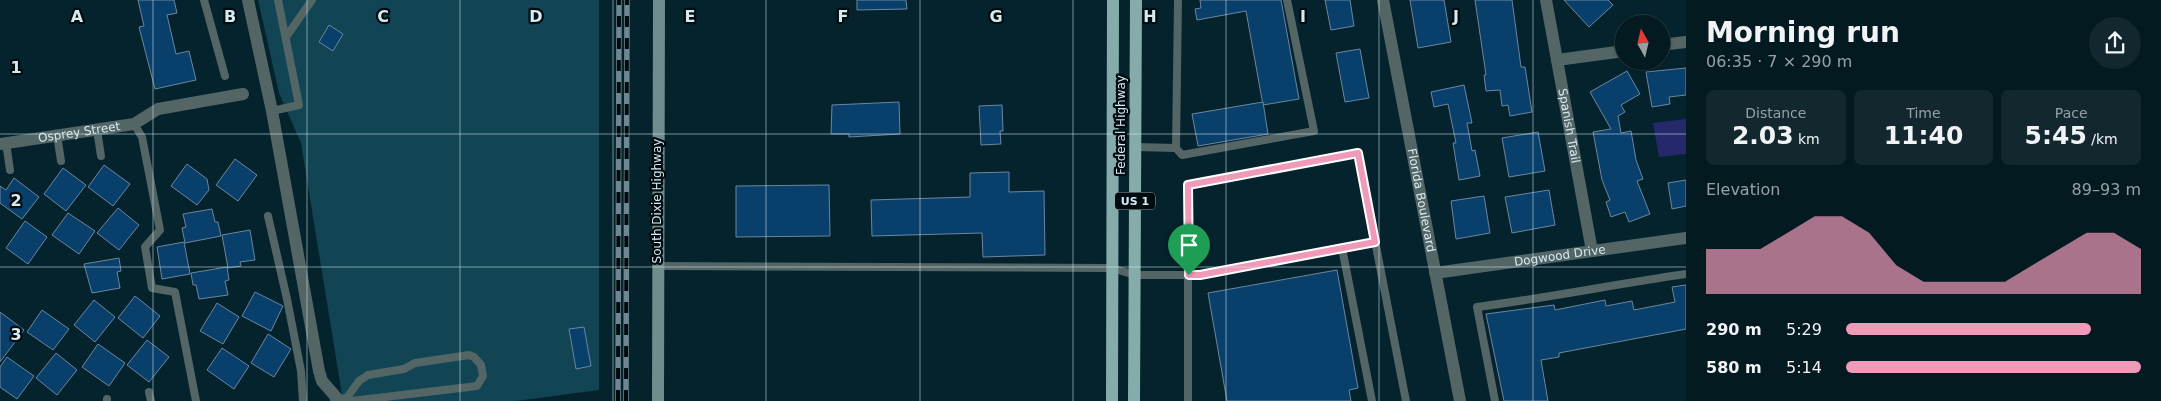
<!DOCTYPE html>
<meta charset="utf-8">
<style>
:root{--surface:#041a21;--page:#12272e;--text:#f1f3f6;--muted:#97a1a5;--line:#25383f;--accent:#ef9ab8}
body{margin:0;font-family:"DejaVu Sans",sans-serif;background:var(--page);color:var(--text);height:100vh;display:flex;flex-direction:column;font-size:19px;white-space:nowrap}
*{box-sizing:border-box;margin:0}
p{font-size:16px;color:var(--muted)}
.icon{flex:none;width:28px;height:28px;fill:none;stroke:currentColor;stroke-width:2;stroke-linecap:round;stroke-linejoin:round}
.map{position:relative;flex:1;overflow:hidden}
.details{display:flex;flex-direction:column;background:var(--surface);width:475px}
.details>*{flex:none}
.needle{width:32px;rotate:352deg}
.tools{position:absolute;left:1615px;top:15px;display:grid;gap:10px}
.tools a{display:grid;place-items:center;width:55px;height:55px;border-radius:50%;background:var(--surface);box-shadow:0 1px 4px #0004,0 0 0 1px var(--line);font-size:25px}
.pin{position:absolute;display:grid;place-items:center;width:42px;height:42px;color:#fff;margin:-51px -21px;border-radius:50% 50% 50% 0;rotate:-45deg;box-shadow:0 0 5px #0007}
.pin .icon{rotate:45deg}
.round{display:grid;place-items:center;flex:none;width:52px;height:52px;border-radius:26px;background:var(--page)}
.overview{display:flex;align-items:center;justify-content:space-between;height:85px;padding:0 20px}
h1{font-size:28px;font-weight:700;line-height:38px}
.figures{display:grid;grid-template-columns:repeat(3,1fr);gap:8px;height:85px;padding:5px 20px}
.figures div{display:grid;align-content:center;border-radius:8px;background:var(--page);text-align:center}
.figures b{font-size:25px;font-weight:700}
.figures small{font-size:14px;font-weight:400}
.figures p{font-size:14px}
.chart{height:140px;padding:10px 20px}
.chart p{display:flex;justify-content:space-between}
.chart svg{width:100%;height:90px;margin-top:5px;fill:var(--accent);opacity:.7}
ul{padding:0 20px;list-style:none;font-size:16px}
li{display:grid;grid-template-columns:80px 60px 1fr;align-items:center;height:38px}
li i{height:12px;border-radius:6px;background:var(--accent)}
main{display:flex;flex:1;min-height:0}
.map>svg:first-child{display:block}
.green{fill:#114554}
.water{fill:#25286b}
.building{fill:#093f6b;stroke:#6c86a0}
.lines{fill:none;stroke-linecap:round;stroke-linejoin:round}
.lane{stroke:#536565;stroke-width:8}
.street{stroke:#536565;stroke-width:12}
.secondary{stroke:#6f8d8c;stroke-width:12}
.primary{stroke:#85acab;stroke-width:12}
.rail-casing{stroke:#6e8790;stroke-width:5.5}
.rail{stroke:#000b10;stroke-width:4;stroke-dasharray:11;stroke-linecap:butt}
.route-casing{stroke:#fff;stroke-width:10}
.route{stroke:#ef9ab8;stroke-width:6}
.grid{fill:none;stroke:#d5eaf2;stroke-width:1;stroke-opacity:0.55}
.labels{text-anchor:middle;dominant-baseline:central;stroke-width:4.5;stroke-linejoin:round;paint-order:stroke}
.shield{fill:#000b10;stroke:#95a7ae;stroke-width:1}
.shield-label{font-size:11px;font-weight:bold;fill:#d5eaf2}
.street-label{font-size:12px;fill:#d5eaf2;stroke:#000b10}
.grid-label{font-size:16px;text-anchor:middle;font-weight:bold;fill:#d5eaf2;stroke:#000b10;stroke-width:4.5;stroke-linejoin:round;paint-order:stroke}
</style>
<main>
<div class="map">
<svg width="1686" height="401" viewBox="0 0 1686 401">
<rect width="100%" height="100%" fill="#05232c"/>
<polygon class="green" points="258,0 599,0 599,390 516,401 343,401 301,143 279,93"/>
<polygon class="water" points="1686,119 1686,154 1659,157 1653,123"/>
<g class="building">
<polygon points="138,0 174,0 177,13 167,15 176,54 189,51 196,80 155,89 139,27 144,26"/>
<polygon points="857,0 906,0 907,9 857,10"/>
<polygon points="1200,0 1281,0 1299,99 1263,105 1246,11 1197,20 1195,9 1201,8"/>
<polygon points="1325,0 1350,0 1354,26 1331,30"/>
<polygon points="1410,0 1444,0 1451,42 1418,48"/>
<polygon points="1475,0 1512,0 1521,67 1525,67 1532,112 1510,116 1508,105 1502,106 1500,90 1486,91 1484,75 1486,75"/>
<polygon points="1564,0 1608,0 1613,5 1589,27"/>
<polygon points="329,25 343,34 333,51 319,42"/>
<polygon points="1360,49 1369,98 1345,102 1336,53"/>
<polygon points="1686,68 1686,95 1669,97 1670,104 1652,107 1646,72"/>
<polygon points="1627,71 1640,94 1621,105 1625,112 1618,116 1621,133 1631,131 1636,160 1643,179 1637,181 1650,214 1629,222 1625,212 1611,217 1606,202 1610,200 1602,180 1593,132 1611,129 1590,92"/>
<polygon points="1464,85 1472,123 1467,123 1472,151 1475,150 1480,176 1459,180 1453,143 1456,143 1448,104 1434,107 1431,92"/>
<polygon points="899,102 900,134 849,137 849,134 831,134 832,105"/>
<polygon points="1263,102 1268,134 1198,146 1192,114"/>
<polygon points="1002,105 1003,131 1000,131 1001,144 981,145 979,106"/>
<polygon points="1538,132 1545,171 1509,177 1502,138"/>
<polygon points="235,159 257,175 238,201 216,185"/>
<polygon points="187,164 207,179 209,190 197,205 171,186"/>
<polygon points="104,165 130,184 113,206 88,187"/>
<polygon points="63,168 86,185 66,211 44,194"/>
<polygon points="1009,172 1009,192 1044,191 1045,255 983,257 982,233 872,236 871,200 970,197 970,173"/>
<polygon points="14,178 39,197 22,219 0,203 0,186 6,190"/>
<polygon points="1686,180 1686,206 1672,209 1668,183"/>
<polygon points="829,185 830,236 736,237 736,186"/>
<polygon points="1549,190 1555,225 1512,233 1505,197"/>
<polygon points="1484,196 1490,233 1456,239 1451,201"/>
<polygon points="118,208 139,225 119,250 97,233"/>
<polygon points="212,209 215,222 218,222 221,236 185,243 182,228 186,227 183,214"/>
<polygon points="68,213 95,231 79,254 52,235"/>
<polygon points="25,221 47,237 28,264 6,248"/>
<polygon points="250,230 255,260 240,262 241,266 228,268 222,235"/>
<polygon points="184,242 190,274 162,279 157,247"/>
<polygon points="119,258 121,271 117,272 120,288 92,293 84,264"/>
<polygon points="227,267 229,280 225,281 228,295 199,299 196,285 193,285 191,273"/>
<polygon points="1337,270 1358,388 1349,390 1351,401 1227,401 1208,293"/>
<polygon points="1686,285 1686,329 1559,353 1559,357 1541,360 1548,401 1504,401 1486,314 1554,305 1555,310 1605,300 1606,306 1632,301 1634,310 1675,302 1672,287"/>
<polygon points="255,292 283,306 271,331 242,316"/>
<polygon points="135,296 160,316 143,338 118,318"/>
<polygon points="94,300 115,317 95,342 74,325"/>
<polygon points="217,303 239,317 223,344 200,331"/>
<polygon points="42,310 69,329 53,350 27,332"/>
<polygon points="0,312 24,330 0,362"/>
<polygon points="584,327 591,366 576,369 569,329"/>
<polygon points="268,334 291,349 274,377 251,363"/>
<polygon points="147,340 169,357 149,382 127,365"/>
<polygon points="98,344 125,363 109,386 82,367"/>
<polygon points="222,348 249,366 234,389 207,370"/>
<polygon points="56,353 77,370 57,395 36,378"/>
<polygon points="7,357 34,376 17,399 0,387 0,367"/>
</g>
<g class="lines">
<g class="lane">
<polyline points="204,0 225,76"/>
<polyline points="286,37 312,0"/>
<polyline points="272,111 299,105 278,0"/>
<polyline points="134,124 142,137 160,230 145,247 152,288 175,292 196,401"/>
<polyline points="97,130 101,156"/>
<polyline points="57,135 61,161"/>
<polyline points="6,143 10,170"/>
<polyline points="1135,147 1176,148 1178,0"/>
<polyline points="1176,148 1182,155 1314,131 1287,0"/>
<polyline points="268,216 287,299 301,371 303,401"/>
<polyline points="1342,248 1372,401"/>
<polyline points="657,266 1104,268 1112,268 1135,275 1200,275 1375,242"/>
<polyline points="149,392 151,401"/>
<polyline points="107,399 107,401"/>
<polyline points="334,399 336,397 352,401 477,386 483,376 481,365 474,357 469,355 415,363 404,369 368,375 359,381 346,399"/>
<polyline points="1188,401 1188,185 1358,153 1406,401"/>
<path d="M 1495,401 L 1477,307 C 1547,298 1616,284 1686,274"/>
</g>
<g class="street">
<polyline points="248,0 272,111 319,371 322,381 336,397"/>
<path id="s1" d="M 1383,0 L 1460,401"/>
<path id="s2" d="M 1546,0 L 1592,251"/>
<polyline points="1661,45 1686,42"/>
<polyline points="1557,60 1624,51"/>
<path id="s3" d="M 0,144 L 134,124 L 158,109 L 243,94"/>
<path id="s4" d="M 1435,273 L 1686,238"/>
</g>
<polyline class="secondary" points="658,401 659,0"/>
<g class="primary">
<polyline points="1112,401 1113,0"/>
<polyline points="1134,401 1136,0"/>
</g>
<defs>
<g id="rail">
<polyline points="618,401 619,0"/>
<polyline points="626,401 627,0"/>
</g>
</defs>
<use href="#rail" class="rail-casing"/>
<use href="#rail" class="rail"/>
</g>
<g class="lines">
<defs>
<polygon id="route" points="1358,153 1375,242 1200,275 1189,275 1188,185"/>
</defs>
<use href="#route" class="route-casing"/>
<use href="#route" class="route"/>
</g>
<path class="grid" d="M 153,0 L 153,401M 307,0 L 307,401M 460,0 L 460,401M 613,0 L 613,401M 766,0 L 766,401M 920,0 L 920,401M 1073,0 L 1073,401M 1226,0 L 1226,401M 1379,0 L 1379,401M 1533,0 L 1533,401M 0,134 L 1686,134M 0,267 L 1686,267"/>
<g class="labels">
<rect class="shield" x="1115" y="192.5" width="40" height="17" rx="4"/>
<g class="shield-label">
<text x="1135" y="201">US 1</text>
</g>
<g class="street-label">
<text transform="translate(1121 125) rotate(-90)">Federal Highway</text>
<text stroke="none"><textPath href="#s2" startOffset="128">Spanish Trail</textPath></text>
<text stroke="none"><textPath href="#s3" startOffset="80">Osprey Street</textPath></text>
<text stroke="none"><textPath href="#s1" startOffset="204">Florida Boulevard</textPath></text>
<text transform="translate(657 201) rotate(-90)">South Dixie Highway</text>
<text stroke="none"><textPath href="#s4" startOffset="126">Dogwood Drive</textPath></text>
</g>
</g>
<g class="grid-label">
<text x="77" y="22">A</text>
<text x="230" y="22">B</text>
<text x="383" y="22">C</text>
<text x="536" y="22">D</text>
<text x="690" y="22">E</text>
<text x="843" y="22">F</text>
<text x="996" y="22">G</text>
<text x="1150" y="22">H</text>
<text x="1303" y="22">I</text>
<text x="1456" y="22">J</text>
<text x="16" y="73">1</text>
<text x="16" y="206">2</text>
<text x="16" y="340">3</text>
</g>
</svg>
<div class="tools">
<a><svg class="needle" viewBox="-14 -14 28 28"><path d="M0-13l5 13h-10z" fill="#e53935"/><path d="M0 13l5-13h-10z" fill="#97a1a5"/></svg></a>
</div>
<div class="pin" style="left:1189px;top:275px;background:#1e9e55"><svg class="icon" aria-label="arrive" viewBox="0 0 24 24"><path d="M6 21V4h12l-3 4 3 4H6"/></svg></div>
</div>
<section class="details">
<div class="overview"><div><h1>Morning run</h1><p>06:35 · 7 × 290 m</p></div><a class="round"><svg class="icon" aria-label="share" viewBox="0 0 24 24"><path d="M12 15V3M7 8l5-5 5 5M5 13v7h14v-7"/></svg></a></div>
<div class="figures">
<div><p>Distance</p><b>2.03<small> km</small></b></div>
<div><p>Time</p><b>11:40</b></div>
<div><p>Pace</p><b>5:45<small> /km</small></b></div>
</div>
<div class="chart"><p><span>Elevation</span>89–93 m</p>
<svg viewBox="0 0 160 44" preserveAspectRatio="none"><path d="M0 44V22L10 22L20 22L30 14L40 6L50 6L60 14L70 30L80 38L90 38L100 38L110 38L120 30L130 22L140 14L150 14L160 22V44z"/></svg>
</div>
<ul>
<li><b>290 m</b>5:29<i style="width:83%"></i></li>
<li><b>580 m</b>5:14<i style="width:100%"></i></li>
</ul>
</section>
</main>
